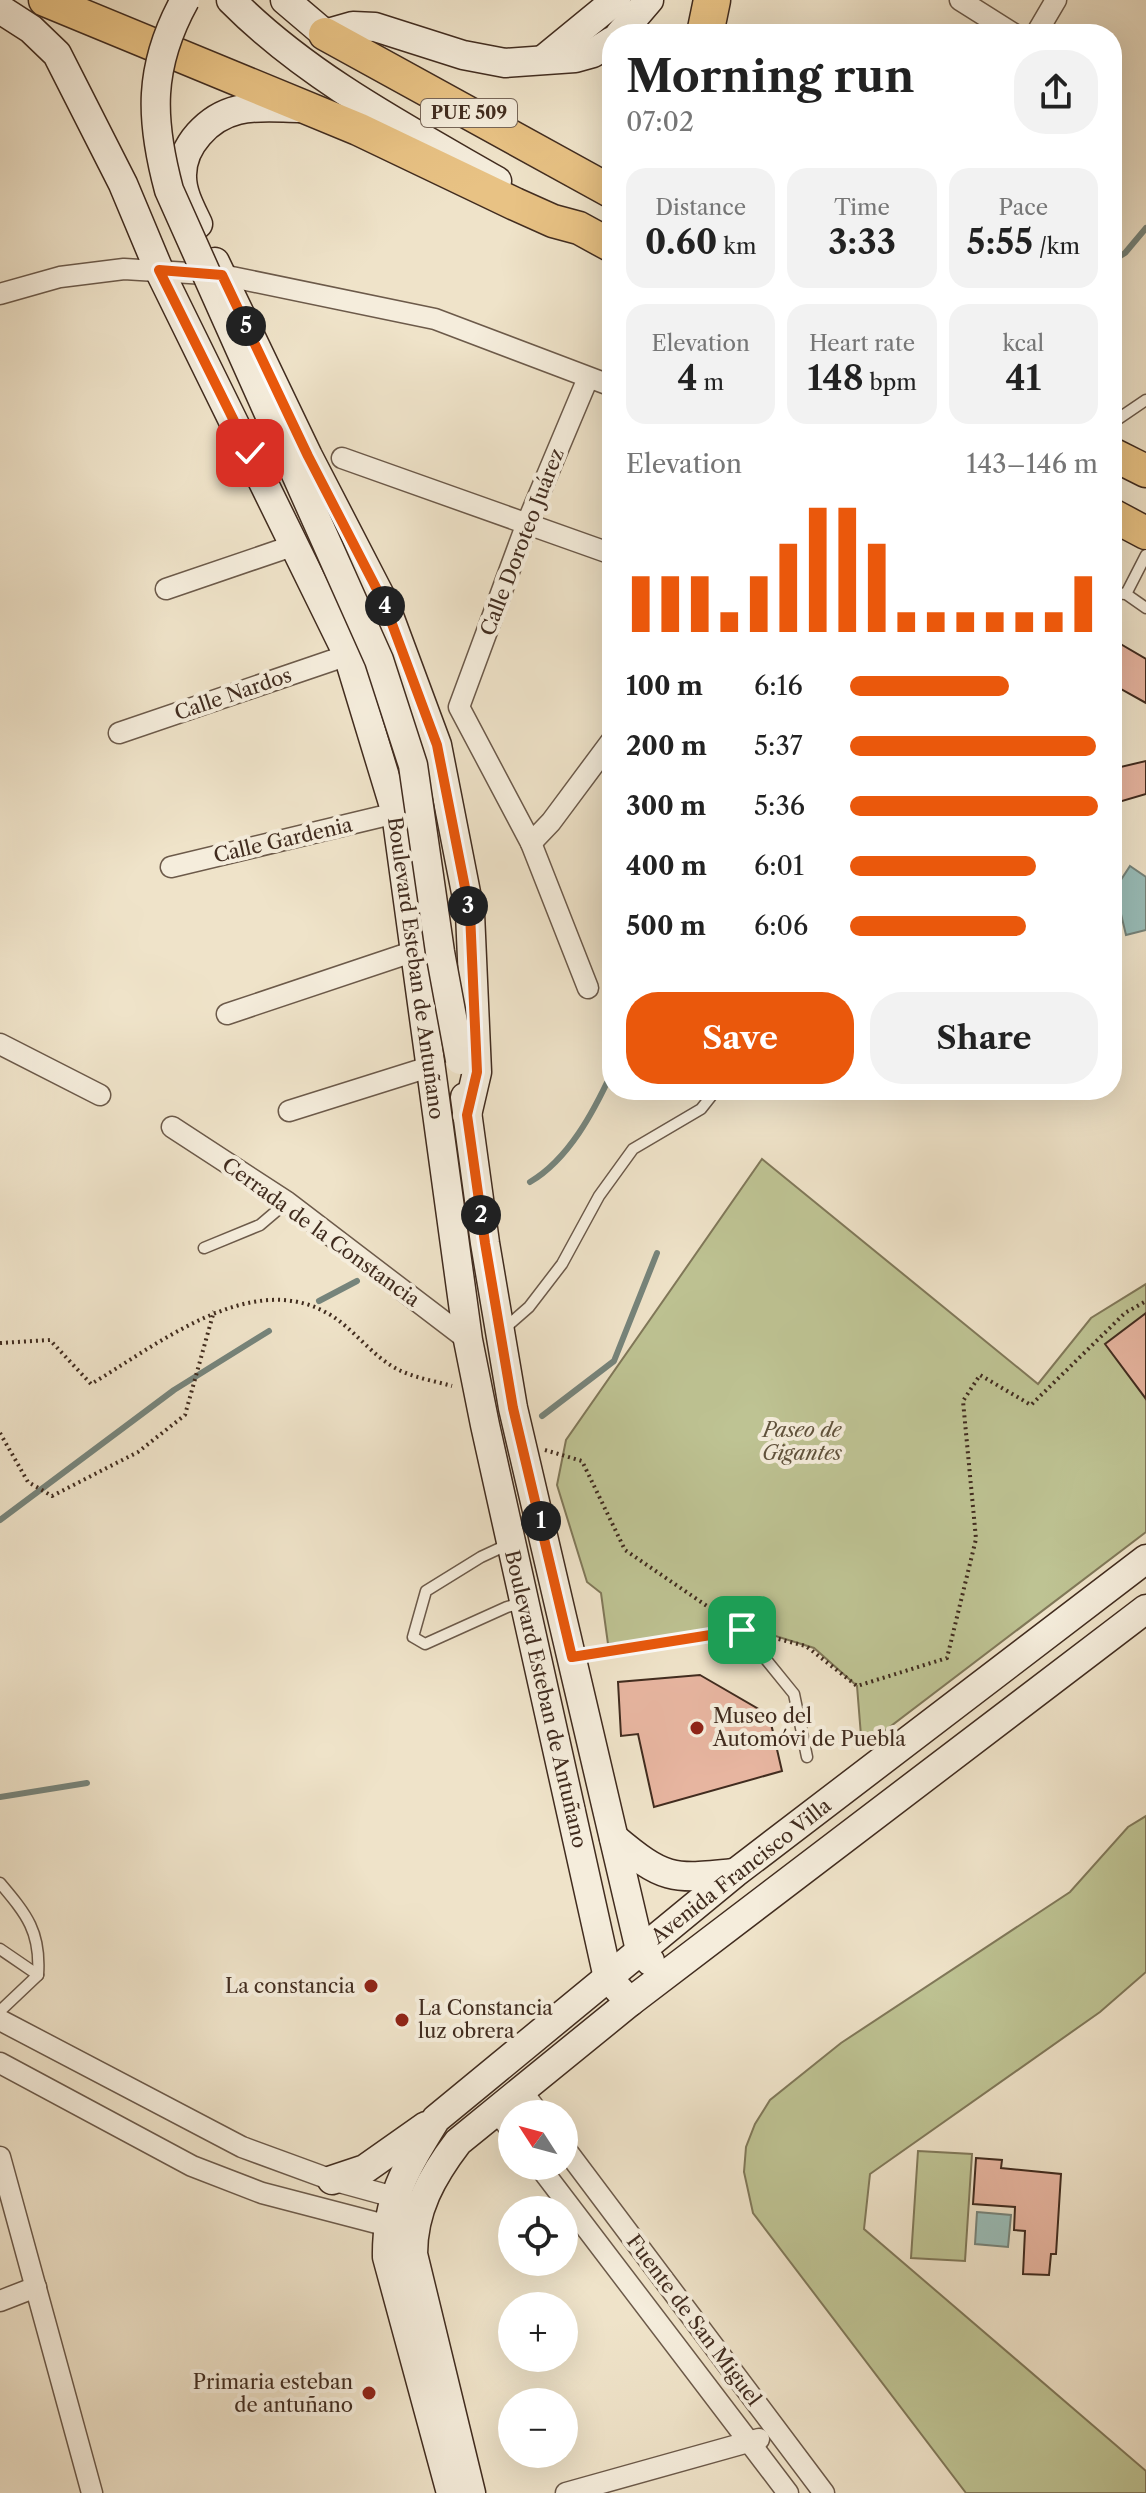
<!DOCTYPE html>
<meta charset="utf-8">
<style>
:root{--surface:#fff;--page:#f2f2f2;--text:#222;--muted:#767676;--accent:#ea580c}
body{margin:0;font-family:"Libre Caslon Text",serif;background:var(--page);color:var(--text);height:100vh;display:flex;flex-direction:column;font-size:30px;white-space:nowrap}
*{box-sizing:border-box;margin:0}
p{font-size:26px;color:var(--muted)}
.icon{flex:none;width:44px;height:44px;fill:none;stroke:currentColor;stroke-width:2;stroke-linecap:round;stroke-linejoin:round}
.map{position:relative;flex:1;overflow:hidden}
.panel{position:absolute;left:602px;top:24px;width:520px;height:1076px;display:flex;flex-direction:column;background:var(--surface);border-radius:32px;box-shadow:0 8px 32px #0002}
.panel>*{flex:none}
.needle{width:52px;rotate:306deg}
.buttons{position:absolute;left:498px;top:2100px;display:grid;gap:16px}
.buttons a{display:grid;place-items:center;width:80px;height:80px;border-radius:50%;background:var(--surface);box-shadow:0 8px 32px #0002;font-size:40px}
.pin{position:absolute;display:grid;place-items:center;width:68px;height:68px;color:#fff;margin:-34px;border-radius:16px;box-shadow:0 4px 12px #0006}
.km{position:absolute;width:40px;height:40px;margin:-20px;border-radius:50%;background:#222;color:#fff;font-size:22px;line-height:40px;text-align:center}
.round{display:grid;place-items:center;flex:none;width:84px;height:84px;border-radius:32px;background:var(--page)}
.overview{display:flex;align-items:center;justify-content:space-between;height:136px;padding:0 24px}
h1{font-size:44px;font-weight:800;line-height:60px}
.stats{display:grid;grid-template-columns:repeat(3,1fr);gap:12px;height:136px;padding:8px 24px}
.stats div{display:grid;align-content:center;border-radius:20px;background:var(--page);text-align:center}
.stats b{font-size:34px;font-weight:800}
.stats small{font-size:22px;font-weight:400}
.stats p{font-size:22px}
.chart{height:224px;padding:16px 24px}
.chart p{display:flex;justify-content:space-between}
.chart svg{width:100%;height:144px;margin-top:8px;stroke:var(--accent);stroke-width:6}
.button{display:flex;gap:16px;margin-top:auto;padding:16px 24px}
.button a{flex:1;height:92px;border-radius:32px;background:var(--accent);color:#fff;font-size:32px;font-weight:800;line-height:92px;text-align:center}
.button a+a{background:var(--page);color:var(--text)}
ul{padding:0 24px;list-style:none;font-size:26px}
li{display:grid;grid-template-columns:128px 96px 1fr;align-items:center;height:60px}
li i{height:20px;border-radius:10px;background:var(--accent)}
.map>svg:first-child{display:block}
.green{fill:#bec393;stroke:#807859;stroke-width:2}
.water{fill:#9abeb9;stroke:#76847b;stroke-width:2}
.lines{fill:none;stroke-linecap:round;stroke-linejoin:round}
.stream{stroke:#76847b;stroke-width:6}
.building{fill:#e7b5a0;stroke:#412c1f;stroke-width:2}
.lane-casing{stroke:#6c5a4a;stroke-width:13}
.street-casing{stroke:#6c5a4a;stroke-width:23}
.secondary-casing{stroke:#412c1f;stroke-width:31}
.primary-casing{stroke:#412c1f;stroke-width:35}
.highway-casing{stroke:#412c1f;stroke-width:39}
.path{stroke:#412c1f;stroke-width:4;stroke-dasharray:2 4;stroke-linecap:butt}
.lane{stroke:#f5eddc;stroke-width:10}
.street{stroke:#f5eddc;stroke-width:20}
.secondary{stroke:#f5eddc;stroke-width:28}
.primary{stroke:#e8c284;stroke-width:32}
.highway{stroke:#e8c284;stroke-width:36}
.secondary-bridge-casing{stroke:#412c1f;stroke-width:31;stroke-linecap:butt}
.secondary-bridge{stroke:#f5eddc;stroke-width:28}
.route-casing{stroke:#fff;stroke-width:16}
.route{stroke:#ea580c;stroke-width:10}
.poi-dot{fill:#8f2418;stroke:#f5eddc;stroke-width:3}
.labels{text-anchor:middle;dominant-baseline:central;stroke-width:8;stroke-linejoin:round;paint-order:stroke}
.shield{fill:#f5eddc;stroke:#776658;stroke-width:2}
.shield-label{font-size:18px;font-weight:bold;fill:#412c1f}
.street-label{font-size:20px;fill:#412c1f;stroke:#f5eddc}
.park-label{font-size:20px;font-style:italic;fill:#60523c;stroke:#f5eddc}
.poi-label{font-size:20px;fill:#412c1f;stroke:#f5eddc;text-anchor:start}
</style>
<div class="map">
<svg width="1146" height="2493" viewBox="0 0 1146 2493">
<rect width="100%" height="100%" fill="#efe3c9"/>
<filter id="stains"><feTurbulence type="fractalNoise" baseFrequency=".0025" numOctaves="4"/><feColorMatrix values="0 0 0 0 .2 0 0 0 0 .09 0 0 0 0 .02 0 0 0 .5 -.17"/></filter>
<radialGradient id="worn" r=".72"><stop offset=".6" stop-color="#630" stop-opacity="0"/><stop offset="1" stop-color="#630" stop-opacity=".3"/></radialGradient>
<g class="green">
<polygon points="762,1159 1038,1384 1091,1318 1146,1284 1146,1532 862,1748 857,1686 814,1648 753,1629 608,1644 601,1593 587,1582 557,1485 566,1440"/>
<polygon points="1146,1816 1146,1972 1100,2012 870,2174 864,2229 1146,2471 1146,2493 966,2493 753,2213 744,2172 746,2147 755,2124 770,2100 841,2043 1070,1892 1128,1827"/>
<polygon points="918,2151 972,2154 965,2261 911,2258"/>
</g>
<g class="water">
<polygon points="1130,866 1146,877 1146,930 1126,935 1115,889"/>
<polygon points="977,2212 1011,2215 1008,2247 975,2244"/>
</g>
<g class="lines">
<g class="stream">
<polyline points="1112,261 1125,253 1146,228"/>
<path d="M 530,1182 C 569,1159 594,1111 612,1072"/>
<polyline points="319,1301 357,1281"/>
<polyline points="542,1416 614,1361 657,1253"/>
<polyline points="0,1520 174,1390 269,1331"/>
<polyline points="0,1797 87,1783"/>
</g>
</g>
<g class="building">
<polygon points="1112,639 1146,659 1146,703 1112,684"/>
<polygon points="1146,761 1146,794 1112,804 1112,769"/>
<polygon points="1146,1313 1146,1399 1105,1344"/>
<polygon points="700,1675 769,1715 782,1771 654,1807 638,1734 621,1736 618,1682"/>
<polygon points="976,2158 1002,2160 1001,2168 1061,2174 1056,2254 1051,2254 1049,2275 1023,2274 1025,2231 1014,2230 1015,2207 973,2204"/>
</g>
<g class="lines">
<defs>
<g id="lane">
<polyline points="1112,423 1146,400"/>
<polyline points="1112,593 1126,594 1146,608"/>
<polyline points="1126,594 1146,555"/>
<polyline points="1112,731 1113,731"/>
<polyline points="204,1248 260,1225 287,1202"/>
<polyline points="505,1328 529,1307 562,1264 599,1196 633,1149 701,1109 716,1090"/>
<polyline points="509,1544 481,1557 426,1591 413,1637 425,1644 507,1607 523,1603"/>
<polyline points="573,1657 742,1630 794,1694 807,1757"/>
<path d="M 0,1883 C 27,1915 41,1932 38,1975 L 0,2011"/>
<polyline points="0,1949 38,1975"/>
</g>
<g id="street">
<polyline points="960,0 1014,34"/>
<polyline points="1036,34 1056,0"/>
<polyline points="0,294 60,277 124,269 222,275 435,319 612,386"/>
<polyline points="588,378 527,523 459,707 531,843 551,822 612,740"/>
<polyline points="342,458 612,554"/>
<polyline points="166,589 295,545"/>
<polyline points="119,733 348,655"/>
<polyline points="531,843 588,988"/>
<polyline points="171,867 396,813"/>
<polyline points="227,1014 415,951"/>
<polyline points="0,1044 100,1095"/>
<polyline points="289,1111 429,1067"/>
<polyline points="172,1127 287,1202 468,1340"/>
<polyline points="0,2020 242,2147 332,2180 405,2200"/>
<polyline points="0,2063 192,2166 262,2193 400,2229"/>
<polyline points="522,2091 539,2114"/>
<polyline points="496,2111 512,2131"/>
<polyline points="564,2147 824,2493"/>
<polyline points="0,2157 92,2493"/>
<polyline points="539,2166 788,2493"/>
<polyline points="0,2301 36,2287"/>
<polyline points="566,2493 759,2439"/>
</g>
<g id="secondary">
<path d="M 231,0 C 306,76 405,128 497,181"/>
<polyline points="285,0 325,34 353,26 375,27 463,55 505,63 575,58 593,53 612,41"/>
<polyline points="0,9 31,29 57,54 123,184 159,270 348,655 396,813 468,1340 485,1425 608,1978 630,2002"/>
<polyline points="620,34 649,0"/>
<polyline points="544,59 616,0"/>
<path d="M 198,224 C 191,209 182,193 182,177 C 181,145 209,117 238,110 C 258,105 280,108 301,108"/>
<polyline points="215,262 308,456 385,605 437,745 470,913 477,1072 467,1115"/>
<polyline points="465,1097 485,1243 513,1408 640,1950 650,1961"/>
<path d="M 614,1838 C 663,1879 671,1880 734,1873"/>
<polyline points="332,2180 365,2169 426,2126"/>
<path d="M 451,2493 L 387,2257 C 386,2199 407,2166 436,2119 L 735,1873 L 1146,1559"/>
<path d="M 471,2493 L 413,2254 C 413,2210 432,2176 458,2142 L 630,2002 L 1146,1609"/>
</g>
<g id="primary">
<polyline points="45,0 358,129 515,204 553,221 579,228 612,246"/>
<polyline points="325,34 612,192"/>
<polyline points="1112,454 1146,471"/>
<polyline points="1112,515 1146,533"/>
</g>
<polyline id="highway" points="705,34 712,0"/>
</defs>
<use href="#lane" class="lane-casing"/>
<use href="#street" class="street-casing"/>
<use href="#secondary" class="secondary-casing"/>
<use href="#primary" class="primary-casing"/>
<use href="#highway" class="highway-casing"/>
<g class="path">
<path d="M 0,1343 L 50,1340 L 91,1384 C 156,1346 250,1269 327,1313 C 353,1327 372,1357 399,1370 C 415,1378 435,1381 452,1386"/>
<polyline points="0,1433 28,1482 52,1496 138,1452 185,1415 214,1311"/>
<polyline points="545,1450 582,1461 625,1550 723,1617"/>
<polyline points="767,1636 806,1646 857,1686 947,1658 976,1539 963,1401 980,1375 1031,1405 1125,1313 1146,1301"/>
</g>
<use href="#lane" class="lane"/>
<use href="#street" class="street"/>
<use href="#secondary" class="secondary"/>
<use href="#primary" class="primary"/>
<use href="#highway" class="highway"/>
<defs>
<path id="secondary-bridge" d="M 185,0 C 148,67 150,119 169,190 L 379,660 L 413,765 L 440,952 L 460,1060"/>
</defs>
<use href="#secondary-bridge" class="secondary-bridge-casing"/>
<use href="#secondary-bridge" class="secondary-bridge"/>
</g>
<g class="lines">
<defs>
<polyline id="route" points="250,453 159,270 222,275 308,456 385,605 437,745 470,913 477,1072 467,1115 485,1243 513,1408 572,1657 742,1630"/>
</defs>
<use href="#route" class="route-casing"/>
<use href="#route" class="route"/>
</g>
<g class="poi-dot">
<circle cx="697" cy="1728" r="8"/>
<circle cx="371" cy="1986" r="8"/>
<circle cx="402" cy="2020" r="8"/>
<circle cx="369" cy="2393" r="8"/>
</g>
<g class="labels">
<rect class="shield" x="421" y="99" width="96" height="28" rx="6"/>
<g class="shield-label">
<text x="469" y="113">PUE 509</text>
</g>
<g class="street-label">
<text transform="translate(522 542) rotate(-69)">Calle Doroteo Juárez</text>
<text transform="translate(233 694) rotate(-19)">Calle Nardos</text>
<text transform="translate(283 840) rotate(-13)">Calle Gardenia</text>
<text transform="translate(416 968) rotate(82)">Boulevard Esteban de Antuñano</text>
<text transform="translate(321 1232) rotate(36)">Cerrada de la Constancia</text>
<text transform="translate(546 1699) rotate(77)">Boulevard Esteban de Antuñano</text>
<text transform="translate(741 1871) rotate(-38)">Avenida Francisco Villa</text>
<text transform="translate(694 2320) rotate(53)">Fuente de San Miguel</text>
</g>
<g class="park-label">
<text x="802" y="1430">Paseo de<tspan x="802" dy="23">Gigantes</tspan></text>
</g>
<g class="poi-label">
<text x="713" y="1716">Museo del<tspan x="713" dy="23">Automóvi de Puebla</tspan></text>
<text x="355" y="1986" text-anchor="end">La constancia</text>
<text x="418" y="2008">La Constancia<tspan x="418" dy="23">luz obrera</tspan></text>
<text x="353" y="2382" text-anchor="end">Primaria esteban<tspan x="353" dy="23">de antuñano</tspan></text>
</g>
</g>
<rect width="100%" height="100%" filter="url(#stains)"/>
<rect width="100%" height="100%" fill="url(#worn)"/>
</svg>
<div class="buttons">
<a><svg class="needle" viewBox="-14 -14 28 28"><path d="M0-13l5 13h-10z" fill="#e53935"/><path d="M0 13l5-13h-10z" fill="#767676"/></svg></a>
<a><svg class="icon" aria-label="locate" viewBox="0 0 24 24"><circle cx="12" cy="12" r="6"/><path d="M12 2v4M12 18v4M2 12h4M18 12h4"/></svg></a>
<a>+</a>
<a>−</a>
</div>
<div class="pin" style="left:742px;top:1630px;background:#1e9e55"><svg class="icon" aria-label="arrive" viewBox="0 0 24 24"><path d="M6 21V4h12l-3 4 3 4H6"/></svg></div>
<div class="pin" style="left:250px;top:453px;background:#d93025"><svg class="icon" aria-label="check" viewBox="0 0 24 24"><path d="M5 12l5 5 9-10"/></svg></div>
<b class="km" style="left:541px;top:1521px">1</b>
<b class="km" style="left:481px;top:1215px">2</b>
<b class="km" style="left:468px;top:906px">3</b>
<b class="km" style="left:385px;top:606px">4</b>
<b class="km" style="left:246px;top:326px">5</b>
<section class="panel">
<div class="overview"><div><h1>Morning run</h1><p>07:02</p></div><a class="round"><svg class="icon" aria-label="share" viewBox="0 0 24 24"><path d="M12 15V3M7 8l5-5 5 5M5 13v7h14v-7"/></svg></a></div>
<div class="stats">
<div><p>Distance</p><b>0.60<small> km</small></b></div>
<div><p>Time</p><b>3:33</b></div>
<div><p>Pace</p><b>5:55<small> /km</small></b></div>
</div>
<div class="stats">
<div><p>Elevation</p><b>4<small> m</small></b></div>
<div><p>Heart rate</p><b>148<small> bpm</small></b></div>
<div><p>kcal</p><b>41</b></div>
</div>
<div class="chart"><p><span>Elevation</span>143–146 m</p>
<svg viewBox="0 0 160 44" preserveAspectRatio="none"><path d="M5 44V27M15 44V27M25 44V27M35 44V38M45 44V27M55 44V17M65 44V6M75 44V6M85 44V17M95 44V38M105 44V38M115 44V38M125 44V38M135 44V38M145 44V38M155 44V27"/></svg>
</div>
<ul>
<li><b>100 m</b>6:16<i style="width:64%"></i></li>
<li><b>200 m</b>5:37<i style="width:99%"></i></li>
<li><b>300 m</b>5:36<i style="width:100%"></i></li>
<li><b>400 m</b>6:01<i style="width:75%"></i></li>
<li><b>500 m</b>6:06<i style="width:71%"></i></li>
</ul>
<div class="button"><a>Save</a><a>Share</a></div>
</section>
</div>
